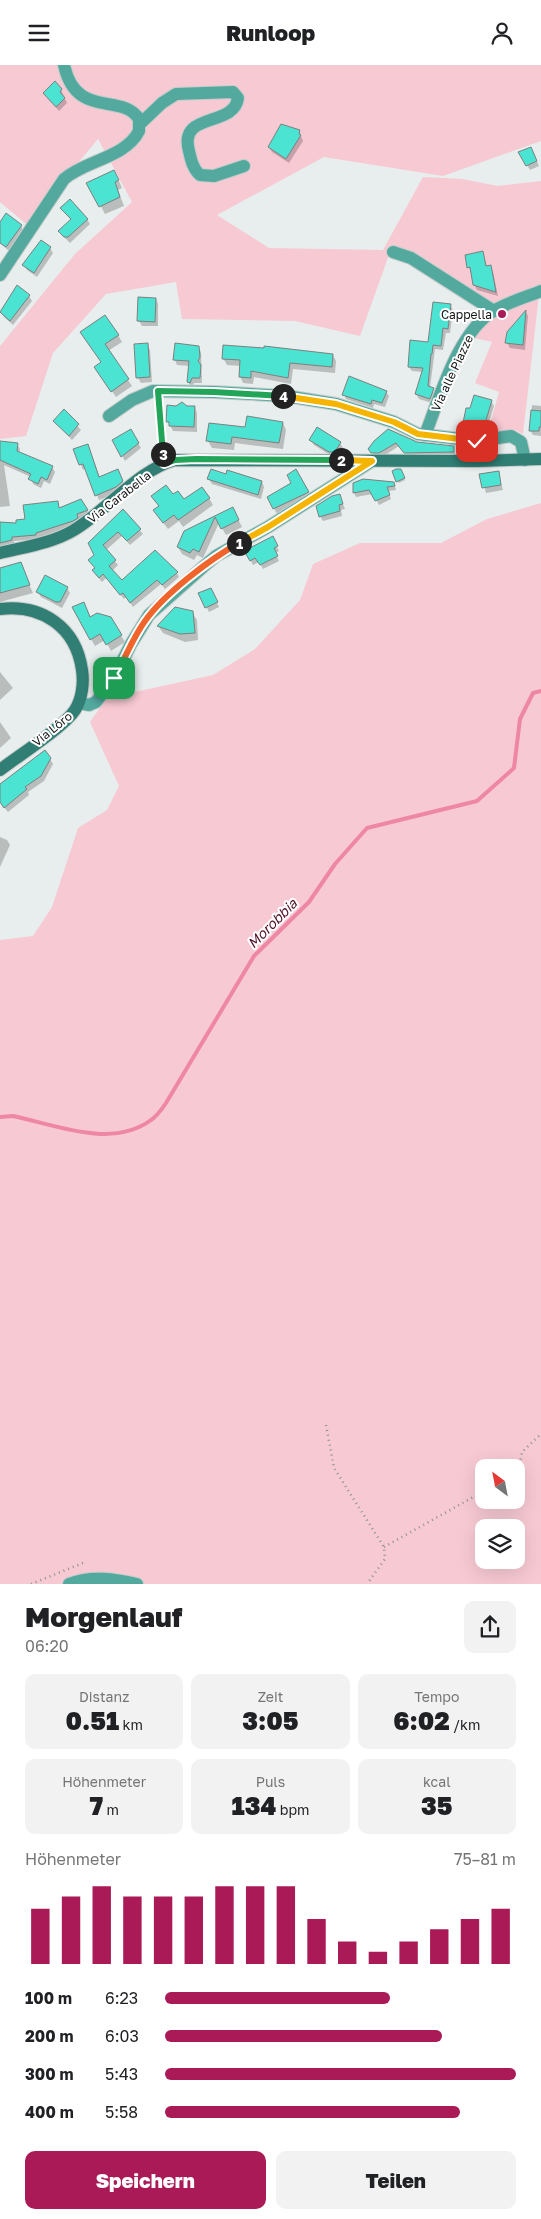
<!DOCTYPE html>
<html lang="de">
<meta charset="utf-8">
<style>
:root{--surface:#fff;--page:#f2f2f2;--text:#202124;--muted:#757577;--accent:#aa1a56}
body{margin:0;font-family:"Golos Text",sans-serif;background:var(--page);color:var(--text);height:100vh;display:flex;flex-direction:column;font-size:19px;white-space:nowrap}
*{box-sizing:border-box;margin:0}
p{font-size:16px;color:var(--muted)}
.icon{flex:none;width:28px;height:28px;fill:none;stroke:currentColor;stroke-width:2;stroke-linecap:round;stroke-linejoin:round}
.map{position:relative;height:1519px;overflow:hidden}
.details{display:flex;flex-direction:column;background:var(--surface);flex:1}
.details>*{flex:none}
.needle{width:32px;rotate:328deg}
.buttons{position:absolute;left:475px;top:1394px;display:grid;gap:10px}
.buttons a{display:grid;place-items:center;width:50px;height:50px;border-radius:10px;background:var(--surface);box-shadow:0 5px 20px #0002;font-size:25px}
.pin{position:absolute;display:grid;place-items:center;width:42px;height:42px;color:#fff;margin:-21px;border-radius:10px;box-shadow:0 2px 8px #0006}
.km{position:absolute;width:25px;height:25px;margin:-12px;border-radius:50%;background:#222;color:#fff;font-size:14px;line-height:25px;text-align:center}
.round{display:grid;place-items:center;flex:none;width:52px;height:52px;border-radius:10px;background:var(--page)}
.headline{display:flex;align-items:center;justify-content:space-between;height:85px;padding:0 25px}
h1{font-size:28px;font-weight:800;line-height:38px}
.stats{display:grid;grid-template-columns:repeat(3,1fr);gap:8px;height:85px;padding:5px 25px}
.stats div{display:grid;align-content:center;border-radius:10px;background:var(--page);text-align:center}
.stats b{font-size:25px;font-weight:800}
.stats small{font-size:14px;font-weight:400}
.stats p{font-size:14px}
.chart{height:140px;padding:10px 25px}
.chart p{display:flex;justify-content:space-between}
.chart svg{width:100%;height:90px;margin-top:5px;stroke:var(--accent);stroke-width:6}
.cta{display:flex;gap:10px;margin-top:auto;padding:10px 25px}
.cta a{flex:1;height:58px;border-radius:10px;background:var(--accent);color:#fff;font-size:20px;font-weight:800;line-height:58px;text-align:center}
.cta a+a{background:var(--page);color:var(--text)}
ul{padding:0 25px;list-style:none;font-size:16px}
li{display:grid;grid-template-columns:80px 60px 1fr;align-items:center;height:38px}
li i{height:12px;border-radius:6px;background:var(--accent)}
header{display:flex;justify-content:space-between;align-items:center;height:65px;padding:0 25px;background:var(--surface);font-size:22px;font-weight:800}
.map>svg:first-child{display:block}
.green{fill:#f7c9d3;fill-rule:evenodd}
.shadow{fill:#0003}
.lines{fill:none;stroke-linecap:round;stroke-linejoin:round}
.stream{stroke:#ee87a3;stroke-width:4}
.building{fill:#4be4d3;stroke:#7b807f}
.street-casing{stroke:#c6cccb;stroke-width:14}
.secondary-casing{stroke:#c6cccb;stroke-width:14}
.path{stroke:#8d9291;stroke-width:2.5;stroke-dasharray:1 4;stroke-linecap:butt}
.street{stroke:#53a99e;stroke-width:12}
.secondary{stroke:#307e74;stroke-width:12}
.split-1-casing{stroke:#fff;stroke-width:10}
.split-2-casing{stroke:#fff;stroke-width:10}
.split-3-casing{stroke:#fff;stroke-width:10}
.split-4-casing{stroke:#fff;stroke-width:10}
.split-5-casing{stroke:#fff;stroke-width:10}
.split-1{stroke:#f0652b;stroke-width:6}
.split-2{stroke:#f5b400;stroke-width:6}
.split-3{stroke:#22a559;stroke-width:6}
.split-4{stroke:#22a559;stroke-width:6}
.split-5{stroke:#f5b400;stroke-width:6}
.poi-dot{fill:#aa1a56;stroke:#fff;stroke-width:2}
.labels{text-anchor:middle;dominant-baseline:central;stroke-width:4;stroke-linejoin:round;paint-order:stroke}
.poi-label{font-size:12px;fill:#161818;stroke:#fff;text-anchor:end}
.street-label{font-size:12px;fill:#161818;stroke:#fff}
.water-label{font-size:14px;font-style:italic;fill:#501128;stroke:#fff}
</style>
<header><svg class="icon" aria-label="menu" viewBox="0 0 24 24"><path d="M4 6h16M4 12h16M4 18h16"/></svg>Runloop<svg class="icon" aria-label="person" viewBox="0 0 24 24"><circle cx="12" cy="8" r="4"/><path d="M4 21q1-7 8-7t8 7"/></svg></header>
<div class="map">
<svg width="541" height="1519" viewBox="0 0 541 1519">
<rect width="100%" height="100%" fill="#e8eeed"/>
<g class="green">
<polygon points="0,0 541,0 541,76 443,111 324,92 217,150 269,183 383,185 423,112 462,114 498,121 541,116 541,223 494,246 390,187 360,271 295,256 182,254 176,217 106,229 53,288 26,371 0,374 0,281 75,189 132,137 98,74 68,110 31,163 0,137"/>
<polygon points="539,230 523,369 515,365 487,370 499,327 475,318 492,277 470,272 494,253"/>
<path d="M 541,438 L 541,1519 L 0,1519 L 0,875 L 33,871 L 52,842 L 78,763 L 107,745 L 119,721 L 90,657 L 107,633 L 213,610 L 255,584 L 300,535 L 313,499 L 360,478 L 441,478 L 487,454 ZM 484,1402 L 516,1402 L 516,1435 L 484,1435 ZM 484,1462 L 516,1462 L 516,1495 L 484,1495 Z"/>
</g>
<g class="shadow">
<polygon points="61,25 67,38 59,46 44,29"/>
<polygon points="299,66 303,76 289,98 272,87 269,82"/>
<polygon points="531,83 539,101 530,105 520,88"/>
<polygon points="118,114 122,123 118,125 124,141 105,149 88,118"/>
<polygon points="62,144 87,154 90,159 70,178 63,171 71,155"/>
<polygon points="0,159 21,161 24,166 9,186 0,178"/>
<polygon points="50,183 53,188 37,212 27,205 24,200"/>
<polygon points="482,187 487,202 490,202 493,207 498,231 477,225 474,219 466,191"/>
<polygon points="29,231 32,236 13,260 4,252 1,247"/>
<polygon points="156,234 158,239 158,261 142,261 139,256"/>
<polygon points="450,240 453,245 450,268 446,268 443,285 435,284 430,323 436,329 432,338 419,334 416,329 423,307 412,306 409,302 429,278"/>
<polygon points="526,247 528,251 525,285 510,283 507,278 508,268"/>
<polygon points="118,270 122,277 108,286 132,321 116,332 100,309 103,298 86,274"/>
<polygon points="136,280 147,280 150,285 152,317 141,318 138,313"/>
<polygon points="198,282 201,287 202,318 194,318 192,322 188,317 190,301 177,300 175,295"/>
<polygon points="333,290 336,296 335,308 293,304 291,319 254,312 253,319 243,318 240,311 241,301 227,300 223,293"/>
<polygon points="386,327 389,331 385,342 374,339 373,343 346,334 344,329"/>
<polygon points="491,336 494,341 486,367 467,362 464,357"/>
<polygon points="532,340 541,341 541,371 533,370 530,365"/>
<polygon points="187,342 195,343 197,348 197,367 173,366 168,356"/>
<polygon points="64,346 81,365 72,375 54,356"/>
<polygon points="283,358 286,365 283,384 235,378 234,385 212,383 208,376 246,363"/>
<polygon points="318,364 340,378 343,383 338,392 333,392 314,380 311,375"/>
<polygon points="131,366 141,383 125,396 114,376"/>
<polygon points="375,376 453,383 456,391 407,392 399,381 382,392 375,392 370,384"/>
<polygon points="17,379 20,384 19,389 52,402 55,407 50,419 44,416 41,423 33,419 31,412 4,400 10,441 0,442 0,389"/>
<polygon points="75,385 90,385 100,413 120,410 125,422 119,427 99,435 86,403 83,405"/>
<polygon points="401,405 405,415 399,418 393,407"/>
<polygon points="296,406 310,432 277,449 269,433 293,418"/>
<polygon points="498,407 503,425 486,428 481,410"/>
<polygon points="209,414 262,417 264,422 261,434 212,419"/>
<polygon points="354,418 394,418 396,425 388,426 391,434 379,440 373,429 356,432 354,428"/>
<polygon points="339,430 345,444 341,445 342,451 323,456 320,451"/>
<polygon points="152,431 172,431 184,436 209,433 213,440 183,462 179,456 168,464 159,452 160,442"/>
<polygon points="81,435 90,450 79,454 80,458 39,474 14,476 14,480 0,483 0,458 27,460 57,438 60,443"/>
<polygon points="233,444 242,462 226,470 219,458 203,493 197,490 194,495 182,489 178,482 185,467"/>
<polygon points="123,446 143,469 130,480 122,471 106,485 118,500 112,506 122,517 177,508 179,512 165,524 161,519 133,542 126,532 124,534 106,513 102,517 96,510 96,504 90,495 95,491"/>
<polygon points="272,473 279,486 275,488 279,496 263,504 259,497 253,500 246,486"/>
<polygon points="20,499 33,528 0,537 0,504"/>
<polygon points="67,523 70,528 62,543 41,532 38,527"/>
<polygon points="200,529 213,529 219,542 209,547"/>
<polygon points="84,539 91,553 110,553 125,577 111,586 105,575 95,581 73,542"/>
<polygon points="192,547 197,555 198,575 185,577 163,568 158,561"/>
<polygon points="0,607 13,623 0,635"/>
<polygon points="0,657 11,673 0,683"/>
<polygon points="50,694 53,699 44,716 28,727 29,730 8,747 0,737 0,721"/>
<polygon points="0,772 7,775 10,780 0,802"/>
</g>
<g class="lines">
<path class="stream" d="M 0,1052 L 13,1051 C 56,1060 112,1084 151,1055 C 157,1051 162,1044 166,1038 L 254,891 L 309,837 L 335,799 L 367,763 L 477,736 L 514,703 L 520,654 L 533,628 L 541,626"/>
</g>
<g class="building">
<polygon points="55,16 62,24 60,27 65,33 56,42 43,28"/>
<polygon points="281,59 300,65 299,69 301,70 286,94 268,82"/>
<polygon points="531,82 537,96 526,101 518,87"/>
<polygon points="114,105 119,115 115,117 120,132 99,142 86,118"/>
<polygon points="70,134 88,154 68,172 64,172 58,166 71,154 60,143"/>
<polygon points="6,148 22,160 6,182 0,178 0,157"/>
<polygon points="41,175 51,182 34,208 22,200"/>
<polygon points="483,186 486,201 491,200 496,227 473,220 470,202 467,203 465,190"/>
<polygon points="17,220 30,230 10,256 0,247"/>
<polygon points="138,232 156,233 155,257 137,256"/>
<polygon points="433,237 451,239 448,264 443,263 441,281 433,280 432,289 431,289 428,321 434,323 430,334 415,329 423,303 408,302 410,275 428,277"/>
<polygon points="526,245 523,280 505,278 507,267"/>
<polygon points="105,250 119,270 105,279 129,314 111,327 94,302 101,297 80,267"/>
<polygon points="148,278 150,312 136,313 134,279"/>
<polygon points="175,278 199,281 200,292 198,296 201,300 200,313 192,313 190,318 187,317 189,296 173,295"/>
<polygon points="223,280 264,283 264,281 333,289 332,302 290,298 288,313 251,306 251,313 239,312 240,295 222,294"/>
<polygon points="349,311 387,326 382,338 372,335 371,339 342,330"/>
<polygon points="474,330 492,335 484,362 463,358 466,343 470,343"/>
<polygon points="182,337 187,341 195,341 194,362 169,361 169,357 166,357 167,340 176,341"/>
<polygon points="64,344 79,359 69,371 53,356"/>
<polygon points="531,345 541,346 541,362 539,362 539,366 529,366"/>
<polygon points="247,351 283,357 279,378 232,372 231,379 206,376 209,358 245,362"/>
<polygon points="317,362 341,377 335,387 329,387 309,375"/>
<polygon points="131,364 139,378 121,392 112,375"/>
<polygon points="388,364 417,377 454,381 454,387 404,388 396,378 379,388 371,388 368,384 374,376"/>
<polygon points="0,376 18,378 17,386 53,401 47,415 41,412 38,419 28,414 31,409 0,395"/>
<polygon points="88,379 99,412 118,404 123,416 116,422 95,431 83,399 79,400 73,384"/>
<polygon points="211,404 226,409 227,405 262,416 258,430 207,414"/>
<polygon points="296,404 309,427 273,444 267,432 291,418 287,410"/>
<polygon points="396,404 401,404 405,413 396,417 392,406"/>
<polygon points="499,406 501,420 482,423 479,409"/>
<polygon points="363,414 394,417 395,421 387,422 390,430 375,436 369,425 353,428 353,418"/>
<polygon points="166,420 173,429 178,426 184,434 202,422 210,433 178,455 174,450 163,458 153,445 159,441 151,431"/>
<polygon points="340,429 343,439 339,440 340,446 319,452 316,441 332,431"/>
<polygon points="81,434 88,445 77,449 78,453 73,456 36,468 36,470 12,472 12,475 0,478 0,457 16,458 16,455 25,454 23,440 58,436 59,443"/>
<polygon points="233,442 239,455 221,464 215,452 199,487 193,484 190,488 177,482 184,466"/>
<polygon points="123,444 141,464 127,476 118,467 103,480 116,495 109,501 122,515 155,485 178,507 162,520 157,515 130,538 123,528 120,530 103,509 99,513 92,505 95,503 88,495 94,490 88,478"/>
<polygon points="273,471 278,481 274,483 278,491 260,500 255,493 250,496 244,486"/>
<polygon points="21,497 30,520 0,528 0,503"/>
<polygon points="45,510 68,522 60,537 56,537 36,527"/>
<polygon points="211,523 218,537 205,543 198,528"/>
<polygon points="84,537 90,552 97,548 111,552 122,570 106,580 100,569 90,575 72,542"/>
<polygon points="175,542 193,546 195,568 180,569 157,561"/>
<polygon points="45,685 51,693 41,711 25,722 27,724 4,743 0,737 0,719"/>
</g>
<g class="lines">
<defs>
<g id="street">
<path d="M 141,58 L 162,38 L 176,29 L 233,27 L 238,33 C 234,63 178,46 189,86 C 191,95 193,104 200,110 L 214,111 L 244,101"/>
<polyline points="393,187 411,193 494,246"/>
<path d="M 0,210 L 64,114 C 86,95 125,93 139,66 L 139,54 C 122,27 76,55 64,0"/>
<polyline points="109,351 132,335 153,326 214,327 286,331 336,339 394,357 418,369 477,376 511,371 521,377 525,395"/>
<path d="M 425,370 C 440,332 458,266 495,245 C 509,237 526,232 541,226"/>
<polyline points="79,638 89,640 96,637 114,613 131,579 149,550 203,502 216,491 268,462 372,396"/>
<path d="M 69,1519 C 91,1510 115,1514 137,1519"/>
</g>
<g id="secondary">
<path d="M 0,488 C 24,482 53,478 74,465 C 106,446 140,404 175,395 L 477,396 L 541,394"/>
<path d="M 0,544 C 42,539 76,562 82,605 C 84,618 82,634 75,645 C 64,662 18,691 0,705"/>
</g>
</defs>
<use href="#street" class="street-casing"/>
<use href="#secondary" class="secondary-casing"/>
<g class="path">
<polyline points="159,338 163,388"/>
<polyline points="326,1360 334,1403 384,1482 385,1494 367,1519"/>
<polyline points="515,1402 520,1398 522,1387 541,1369"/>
<polyline points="384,1482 484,1426"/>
<polyline points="31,1519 83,1498"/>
</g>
<use href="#street" class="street"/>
<use href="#secondary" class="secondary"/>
</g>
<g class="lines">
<defs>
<path id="split-1" d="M 114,613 C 125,594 132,574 145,556 C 164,529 210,494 239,478"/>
<polyline id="split-2" points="239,478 268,462 372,396 341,395"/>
<polyline id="split-3" points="163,389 164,399 175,395 196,394 341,395"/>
<polyline id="split-4" points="163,389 158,326 214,327 283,331"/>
<polyline id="split-5" points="283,331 336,339 394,357 418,369 477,376"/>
</defs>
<use href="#split-1" class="split-1-casing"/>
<use href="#split-2" class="split-2-casing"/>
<use href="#split-3" class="split-3-casing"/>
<use href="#split-4" class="split-4-casing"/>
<use href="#split-5" class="split-5-casing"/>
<use href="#split-1" class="split-1"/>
<use href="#split-2" class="split-2"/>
<use href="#split-3" class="split-3"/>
<use href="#split-4" class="split-4"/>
<use href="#split-5" class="split-5"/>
</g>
<circle class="poi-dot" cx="502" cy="249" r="5"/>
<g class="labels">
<g class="poi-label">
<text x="492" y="249">Cappella</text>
</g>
<g class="street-label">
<text transform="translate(452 308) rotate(-65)">Via alle Piazze</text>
<text transform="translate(119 432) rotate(-38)">Via Carabella</text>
<text transform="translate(52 664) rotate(-39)">Via Lôro</text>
</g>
<g class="water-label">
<text transform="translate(272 858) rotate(-45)">Morobbia</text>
</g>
</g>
</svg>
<div class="buttons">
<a><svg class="needle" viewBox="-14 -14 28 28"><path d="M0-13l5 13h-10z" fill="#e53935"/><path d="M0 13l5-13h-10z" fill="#757577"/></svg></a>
<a><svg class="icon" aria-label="layers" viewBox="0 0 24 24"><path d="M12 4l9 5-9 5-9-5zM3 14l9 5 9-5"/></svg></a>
</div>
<div class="pin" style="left:114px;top:613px;background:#1e9e55"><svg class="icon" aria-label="arrive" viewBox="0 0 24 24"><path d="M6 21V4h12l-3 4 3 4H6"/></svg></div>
<div class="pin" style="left:477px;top:376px;background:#d93025"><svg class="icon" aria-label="check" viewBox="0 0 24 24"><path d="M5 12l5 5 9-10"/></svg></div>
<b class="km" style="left:239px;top:478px">1</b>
<b class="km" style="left:341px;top:395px">2</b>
<b class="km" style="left:163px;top:389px">3</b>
<b class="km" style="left:283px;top:331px">4</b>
</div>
<section class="details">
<div class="headline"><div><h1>Morgenlauf</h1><p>06:20</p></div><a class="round"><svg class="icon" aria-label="share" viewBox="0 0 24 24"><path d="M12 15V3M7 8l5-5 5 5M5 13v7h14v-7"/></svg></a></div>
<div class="stats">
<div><p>Distanz</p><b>0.51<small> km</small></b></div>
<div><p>Zeit</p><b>3:05</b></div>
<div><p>Tempo</p><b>6:02<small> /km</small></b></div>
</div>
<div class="stats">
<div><p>Höhenmeter</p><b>7<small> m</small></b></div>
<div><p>Puls</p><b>134<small> bpm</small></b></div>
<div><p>kcal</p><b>35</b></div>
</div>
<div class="chart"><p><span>Höhenmeter</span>75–81 m</p>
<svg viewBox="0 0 160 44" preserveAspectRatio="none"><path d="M5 44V17M15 44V11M25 44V6M35 44V11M45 44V11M55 44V11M65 44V6M75 44V6M85 44V6M95 44V22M105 44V33M115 44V38M125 44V33M135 44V27M145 44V22M155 44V17"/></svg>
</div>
<ul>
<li><b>100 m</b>6:23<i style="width:64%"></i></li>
<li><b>200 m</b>6:03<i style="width:79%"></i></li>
<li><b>300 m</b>5:43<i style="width:100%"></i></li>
<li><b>400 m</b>5:58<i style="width:84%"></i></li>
</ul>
<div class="cta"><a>Speichern</a><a>Teilen</a></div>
</section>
